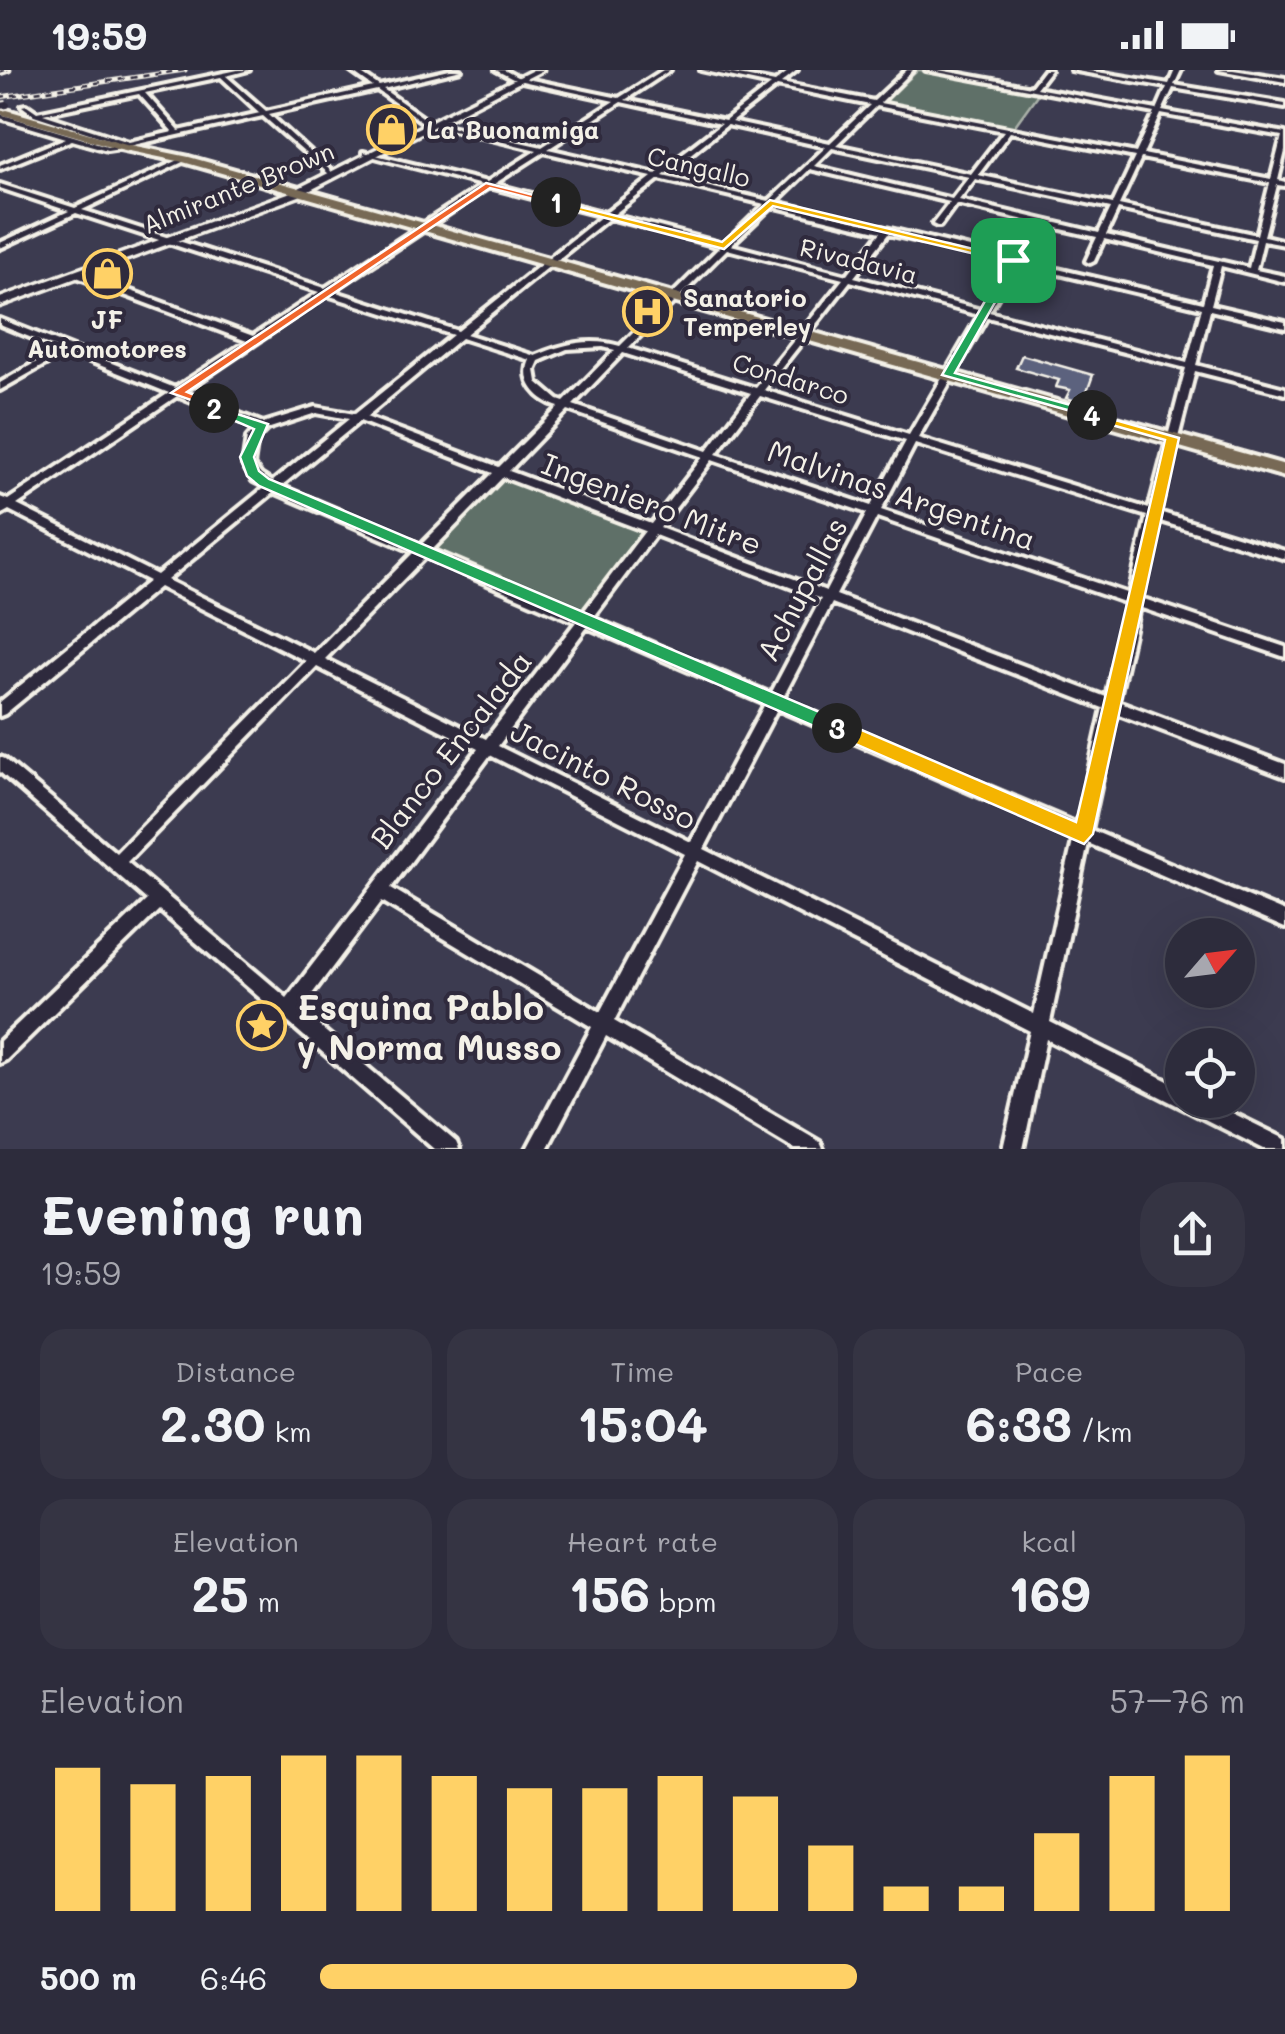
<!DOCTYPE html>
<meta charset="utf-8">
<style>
:root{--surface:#2d2c3c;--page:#353443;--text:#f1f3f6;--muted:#a7a7af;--line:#484856;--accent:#ffd166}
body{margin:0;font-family:Mali,sans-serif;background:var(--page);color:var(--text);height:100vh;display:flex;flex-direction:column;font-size:38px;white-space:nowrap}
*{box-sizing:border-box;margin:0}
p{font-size:32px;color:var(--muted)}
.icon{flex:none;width:55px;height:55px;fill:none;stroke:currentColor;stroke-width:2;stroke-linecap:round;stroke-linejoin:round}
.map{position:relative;height:1079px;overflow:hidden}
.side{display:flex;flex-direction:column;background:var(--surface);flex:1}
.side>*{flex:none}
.needle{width:65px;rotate:62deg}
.buttons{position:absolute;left:1165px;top:848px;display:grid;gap:20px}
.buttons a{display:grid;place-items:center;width:90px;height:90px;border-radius:50%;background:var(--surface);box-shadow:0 10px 40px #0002,0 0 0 2px var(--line);font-size:50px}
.pin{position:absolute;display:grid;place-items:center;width:85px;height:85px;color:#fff;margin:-42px;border-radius:20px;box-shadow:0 5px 15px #0006}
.km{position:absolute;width:50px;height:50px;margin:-25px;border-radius:50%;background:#222;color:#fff;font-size:28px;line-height:50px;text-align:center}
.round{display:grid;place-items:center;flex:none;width:105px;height:105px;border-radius:40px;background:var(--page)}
.overview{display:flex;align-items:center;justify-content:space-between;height:170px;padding:0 40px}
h1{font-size:55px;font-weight:700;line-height:75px}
.figures{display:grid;grid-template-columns:repeat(3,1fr);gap:15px;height:170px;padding:10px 40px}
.figures div{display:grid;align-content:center;border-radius:25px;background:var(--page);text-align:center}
.figures b{font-size:50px;font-weight:700}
.figures small{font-size:28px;font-weight:400}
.figures p{font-size:28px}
.chart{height:280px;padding:20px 40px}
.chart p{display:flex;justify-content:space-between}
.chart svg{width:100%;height:180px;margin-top:10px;stroke:var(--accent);stroke-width:6}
ul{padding:0 40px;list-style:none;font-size:32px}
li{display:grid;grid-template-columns:160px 120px 1fr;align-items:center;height:75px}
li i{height:25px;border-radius:12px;background:var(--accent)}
.status{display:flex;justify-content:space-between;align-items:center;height:70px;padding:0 50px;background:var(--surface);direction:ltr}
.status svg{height:28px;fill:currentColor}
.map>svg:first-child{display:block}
.green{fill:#5e6f67;stroke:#a9b0a8;stroke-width:2.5}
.building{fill:#5c627e;stroke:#f4f1e8;stroke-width:2.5}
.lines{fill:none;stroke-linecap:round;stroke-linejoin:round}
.street-casing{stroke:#f4f1e8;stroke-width:8}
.secondary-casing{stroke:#f4f1e8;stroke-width:7}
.primary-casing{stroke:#f4f1e8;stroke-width:8}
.street{fill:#2f2a3d;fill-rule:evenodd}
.secondary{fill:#2f2a3d;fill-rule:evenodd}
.primary{fill:#776954;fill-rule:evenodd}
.rail-casing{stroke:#f4f1e8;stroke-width:5}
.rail{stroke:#2f2a3d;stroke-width:2.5;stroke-dasharray:6;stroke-linecap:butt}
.street-bridge-casing{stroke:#f4f1e8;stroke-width:10;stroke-linecap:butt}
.street-bridge{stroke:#2f2a3d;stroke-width:6}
.split-1{fill:#f5b400;stroke:#fff;stroke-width:2.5}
.split-2{fill:#f0652b;stroke:#fff;stroke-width:2.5}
.split-3{fill:#22a559;stroke:#fff;stroke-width:2.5}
.split-4{fill:#f5b400;stroke:#fff;stroke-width:2.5}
.split-5{fill:#22a559;stroke:#fff;stroke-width:2.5}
.labels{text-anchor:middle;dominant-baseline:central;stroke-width:8;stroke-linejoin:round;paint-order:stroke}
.far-poi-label{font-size:25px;font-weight:bold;fill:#f4f1e8;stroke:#2f2a3d;text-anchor:start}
.far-street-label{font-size:25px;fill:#f4f1e8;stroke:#2f2a3d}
.street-label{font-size:30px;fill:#f4f1e8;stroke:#2f2a3d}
.near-poi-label{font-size:35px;font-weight:bold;fill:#f4f1e8;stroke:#2f2a3d;text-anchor:start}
</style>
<div class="status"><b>19:59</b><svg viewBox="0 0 49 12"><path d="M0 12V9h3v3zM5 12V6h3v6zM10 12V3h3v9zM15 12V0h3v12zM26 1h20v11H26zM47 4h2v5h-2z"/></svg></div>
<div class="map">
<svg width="1285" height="1079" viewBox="0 0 1285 1079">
<rect width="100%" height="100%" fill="#3c3b50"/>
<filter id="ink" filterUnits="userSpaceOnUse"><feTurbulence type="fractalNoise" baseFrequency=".01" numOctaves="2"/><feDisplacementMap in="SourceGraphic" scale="20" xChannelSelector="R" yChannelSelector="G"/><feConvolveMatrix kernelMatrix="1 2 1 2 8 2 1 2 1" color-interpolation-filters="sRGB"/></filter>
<g filter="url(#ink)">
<g class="green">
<polygon points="918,0 920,0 1039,22 1013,58 885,32"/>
<polygon points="503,402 655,460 588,549 427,480"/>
</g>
<polygon class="building" points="1022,285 1093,305 1083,333 1066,328 1070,320 1056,317 1059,310 1016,298"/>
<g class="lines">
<defs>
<g id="street">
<path d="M 238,0 L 249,0 L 226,6 L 266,41 L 373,17 L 349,0 L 356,0 L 379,16 L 450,0 L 461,0 L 383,19 L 428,51 L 542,77 L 614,31 L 513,9 L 496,0 L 504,0 L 517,7 L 619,28 L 663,0 L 670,0 L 625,30 L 725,51 L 771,15 L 701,0 L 713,0 L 775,12 L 790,0 L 797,0 L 781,13 L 874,31 L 907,0 L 913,0 L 880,33 L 1136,83 L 1155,43 L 926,0 L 939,0 L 1031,17 L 1044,0 L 1050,0 L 1036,18 L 1157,40 L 1167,17 L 1071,0 L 1085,0 L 1169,14 L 1175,0 L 1181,0 L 1174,15 L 1285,33 L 1285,37 L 1173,18 L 1162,41 L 1285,63 L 1285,81 L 1278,110 L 1285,112 L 1285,116 L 1277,115 L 1264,166 L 1285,171 L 1285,175 L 1263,171 L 1256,200 L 1285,206 L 1285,212 L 1221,196 L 1211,235 L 1285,252 L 1285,258 L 1210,240 L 1196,295 L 1285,318 L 1285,324 L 1195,301 L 1159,442 L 1285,481 L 1285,489 L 1157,450 L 1141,528 L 1285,577 L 1285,587 L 1139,537 L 1118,631 L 1285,694 L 1285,707 L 1116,643 L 1091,760 L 1285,842 L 1285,858 L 1088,773 L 1050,952 L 1182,1018 L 1182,1030 L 1206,1030 L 1285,1069 L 1285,1079 L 1264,1079 L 1046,969 L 1023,1079 L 1003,1079 L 1030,961 L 698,791 L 614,951 L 820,1072 L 823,1079 L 795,1079 L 606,966 L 547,1079 L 527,1079 L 592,957 L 382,831 L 300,940 L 456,1072 L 459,1079 L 434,1079 L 159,840 L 6,990 L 0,993 L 0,971 L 147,830 L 0,702 L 0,687 L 5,689 L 116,783 L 306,591 L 159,517 L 5,644 L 0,646 L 0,632 L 149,511 L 9,440 L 0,445 L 0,427 L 8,430 L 169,323 L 67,282 L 0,320 L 0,313 L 59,279 L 0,255 L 0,249 L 175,318 L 247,271 L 74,206 L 74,202 L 80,202 L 253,266 L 319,222 L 76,143 L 0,178 L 0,173 L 69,141 L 0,118 L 0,114 L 75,138 L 183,88 L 187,88 L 187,90 L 82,140 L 325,218 L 482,115 L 363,84 L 363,82 L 487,112 L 537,80 L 424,53 L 377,20 L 269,44 L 331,101 L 331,103 L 329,104 L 263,46 L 129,76 L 34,45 L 22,36 L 27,35 L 37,42 ZM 221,7 L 260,43 L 179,61 L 145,23 ZM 777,16 L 870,35 L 830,73 L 731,52 ZM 139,24 L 173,62 L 129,72 L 43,44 ZM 621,32 L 721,54 L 656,104 L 548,79 ZM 876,36 L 1004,61 L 971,104 L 836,75 ZM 1161,44 L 1282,66 L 1271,109 L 1143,84 ZM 727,55 L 826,77 L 769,131 L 663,106 ZM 1010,62 L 1135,87 L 1113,134 L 978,105 ZM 832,78 L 969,107 L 952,129 L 814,96 ZM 544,82 L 652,107 L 606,143 L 494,114 ZM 1141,88 L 1270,113 L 1257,165 L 1119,135 ZM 810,99 L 950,132 L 933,154 L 937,156 L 940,156 L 956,134 L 1033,152 L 1012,188 L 776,132 ZM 659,109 L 765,134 L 724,174 L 613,145 ZM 975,109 L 1111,138 L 1099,163 L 959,130 ZM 489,117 L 602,146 L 458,261 L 333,221 ZM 772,136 L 881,162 L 847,205 L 731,175 ZM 1118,139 L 1256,169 L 1249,198 L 1106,165 ZM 609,148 L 720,177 L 620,276 C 590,267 562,274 535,286 L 466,264 ZM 1039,154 L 1097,167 L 1086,191 L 1090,193 L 1094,191 L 1104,169 L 1213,195 L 1203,233 L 1019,190 ZM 888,164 L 1009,192 L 982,240 L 854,207 ZM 727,179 L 843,209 L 756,318 L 628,278 ZM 1017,194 L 1202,238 L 1187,293 L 989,242 ZM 850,211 L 979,245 L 909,365 L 764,320 ZM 327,225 L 453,265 L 355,344 L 315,337 L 263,353 L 184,322 ZM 987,247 L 1186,298 L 1149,439 L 918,368 ZM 461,268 L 530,290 C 520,312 538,330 559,337 L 499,397 L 366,347 ZM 603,277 L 615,280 L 564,332 L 558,330 L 537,312 L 535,300 L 539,291 L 567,279 ZM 623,283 L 751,323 L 707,381 L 573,335 ZM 177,326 L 256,358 L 247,368 L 243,395 L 253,411 L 265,417 L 157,505 L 17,435 ZM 760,326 L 906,371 L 871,436 L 716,384 ZM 568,340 L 703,387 L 651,454 L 509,401 ZM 316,343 L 349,349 L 272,412 L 261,405 L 253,395 L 257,369 L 267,359 ZM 360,351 L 493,403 L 421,475 L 281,416 ZM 915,374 L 1147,446 L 1129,524 L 881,440 ZM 712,390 L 867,443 L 826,521 L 660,458 ZM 503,407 L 645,461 L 582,544 L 432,480 ZM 274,422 L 414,482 L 314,583 L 167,510 ZM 877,447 L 1127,533 L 1106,627 L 836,525 ZM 655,465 L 821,529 L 771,624 L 593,548 ZM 425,487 L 576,552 L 486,669 L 325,589 ZM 832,533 L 1103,638 L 1077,754 L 782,629 ZM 587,557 L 765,634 L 691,772 L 498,676 ZM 317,597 L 478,679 L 287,928 L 127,792 ZM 777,639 L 1074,767 L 1034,944 L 704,779 ZM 490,685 L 685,784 L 600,942 L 391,818 Z"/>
<polygon points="1219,0 1233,0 1285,8 1285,12"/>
<polygon points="0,44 107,76 124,75 127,77 107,80 72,70 0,99 0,95 66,68 0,48"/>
</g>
<g id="secondary">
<polygon points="0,0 9,0 0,3"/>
<polygon points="533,0 543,0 299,126 0,236 0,228 291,122"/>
</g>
<polygon id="primary" points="0,38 126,74 189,87 1285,395 1285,407 183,92 120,79 0,44"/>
</defs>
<use href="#street" class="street-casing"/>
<use href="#secondary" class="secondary-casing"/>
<use href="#primary" class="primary-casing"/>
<use href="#street" class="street"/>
<use href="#secondary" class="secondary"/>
<use href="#primary" class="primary"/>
<defs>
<polyline id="rail" points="0,27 185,0"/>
</defs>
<use href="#rail" class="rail-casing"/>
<use href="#rail" class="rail"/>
<defs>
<polyline id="street-bridge" points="0,36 7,35"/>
</defs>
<use href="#street-bridge" class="street-bridge-casing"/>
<use href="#street-bridge" class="street-bridge"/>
</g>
</g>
<polygon class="split-1" points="552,130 722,172 770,130 1019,190 1013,193 773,136 724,179 552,134"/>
<polygon class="split-2" points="486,113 561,132 556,135 490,118 187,322 219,335 219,340 171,323"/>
<polygon class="split-3" points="210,335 268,354 254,387 259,401 269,409 843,652 843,663 830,663 259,416 247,406 240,387 254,359 210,340"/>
<polygon class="split-4" points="1087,342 1179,368 1093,764 1084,774 830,663 828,658 837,650 843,652 1076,752 1165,370 1087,348"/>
<polygon class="split-5" points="1010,188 1019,190 955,303 1096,342 1096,348 942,305"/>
<defs>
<symbol id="shop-ring" viewBox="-11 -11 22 22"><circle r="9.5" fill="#2f2a3d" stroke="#ffd166" stroke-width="1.5"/><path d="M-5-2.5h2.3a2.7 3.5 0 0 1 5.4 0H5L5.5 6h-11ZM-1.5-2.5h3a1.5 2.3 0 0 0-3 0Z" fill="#ffd166"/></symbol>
<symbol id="hospital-ring" viewBox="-11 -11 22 22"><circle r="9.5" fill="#2f2a3d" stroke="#ffd166" stroke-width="1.5"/><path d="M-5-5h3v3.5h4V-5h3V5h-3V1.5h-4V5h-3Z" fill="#ffd166"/></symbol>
<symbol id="sight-ring" viewBox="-11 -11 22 22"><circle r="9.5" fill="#2f2a3d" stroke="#ffd166" stroke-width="1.5"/><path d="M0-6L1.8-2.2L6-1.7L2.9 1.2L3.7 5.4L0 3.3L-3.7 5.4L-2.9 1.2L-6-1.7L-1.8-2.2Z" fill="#ffd166"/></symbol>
</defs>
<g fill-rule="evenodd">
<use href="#shop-ring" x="364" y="32" width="55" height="55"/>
<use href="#shop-ring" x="80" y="176" width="55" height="55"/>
<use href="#hospital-ring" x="620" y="214" width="55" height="55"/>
<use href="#sight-ring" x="234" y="928" width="55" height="55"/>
</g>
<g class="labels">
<g class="far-poi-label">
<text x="426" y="59">La Buonamiga</text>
<text x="683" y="227">Sanatorio<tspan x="683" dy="29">Temperley</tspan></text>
<text x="107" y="249" text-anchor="middle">JF<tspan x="107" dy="29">Automotores</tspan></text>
</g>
<g class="far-street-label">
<text transform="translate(699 96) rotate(13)">Cangallo</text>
<text transform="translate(238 117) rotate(-22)">Almirante Brown</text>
<text transform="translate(859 190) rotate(14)">Rivadavia</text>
<text transform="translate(791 308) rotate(17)">Condarco</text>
</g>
<g class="street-label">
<text transform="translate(902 424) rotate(19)">Malvinas Argentina</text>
<text transform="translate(652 433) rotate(21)">Ingeniero Mitre</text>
<text transform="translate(801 519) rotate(-62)">Achupallas</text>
<text transform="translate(450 679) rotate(-52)">Blanco Encalada</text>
<text transform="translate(604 704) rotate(27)">Jacinto Rosso</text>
</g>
<g class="near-poi-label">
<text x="297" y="936">Esquina Pablo<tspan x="297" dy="40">y Norma Musso</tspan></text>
</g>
</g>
</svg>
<div class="buttons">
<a><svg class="needle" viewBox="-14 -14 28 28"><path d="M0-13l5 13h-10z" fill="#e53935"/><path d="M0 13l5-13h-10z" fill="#a7a7af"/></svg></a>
<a><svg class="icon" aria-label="locate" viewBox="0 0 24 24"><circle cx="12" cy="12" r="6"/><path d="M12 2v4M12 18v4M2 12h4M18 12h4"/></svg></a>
</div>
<div class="pin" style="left:1013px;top:190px;background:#1e9e55"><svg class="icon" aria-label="arrive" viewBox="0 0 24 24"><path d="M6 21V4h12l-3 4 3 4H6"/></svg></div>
<b class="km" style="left:556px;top:132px">1</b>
<b class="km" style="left:214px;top:338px">2</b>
<b class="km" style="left:837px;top:658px">3</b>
<b class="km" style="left:1092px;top:345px">4</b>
</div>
<section class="side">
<div class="overview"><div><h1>Evening run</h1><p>19:59</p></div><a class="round"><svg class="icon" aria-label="share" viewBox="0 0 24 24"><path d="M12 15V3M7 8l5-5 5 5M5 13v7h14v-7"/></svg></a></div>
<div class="figures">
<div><p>Distance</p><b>2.30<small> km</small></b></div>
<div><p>Time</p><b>15:04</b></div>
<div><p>Pace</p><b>6:33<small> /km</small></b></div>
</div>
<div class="figures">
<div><p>Elevation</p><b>25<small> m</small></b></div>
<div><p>Heart rate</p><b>156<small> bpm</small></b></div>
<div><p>kcal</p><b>169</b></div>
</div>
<div class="chart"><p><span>Elevation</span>57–76 m</p>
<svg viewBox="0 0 160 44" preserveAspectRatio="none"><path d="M5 44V9M15 44V13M25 44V11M35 44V6M45 44V6M55 44V11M65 44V14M75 44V14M85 44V11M95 44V16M105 44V28M115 44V38M125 44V38M135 44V25M145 44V11M155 44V6"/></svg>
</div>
<ul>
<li><b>500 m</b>6:46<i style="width:58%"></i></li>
</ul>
</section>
